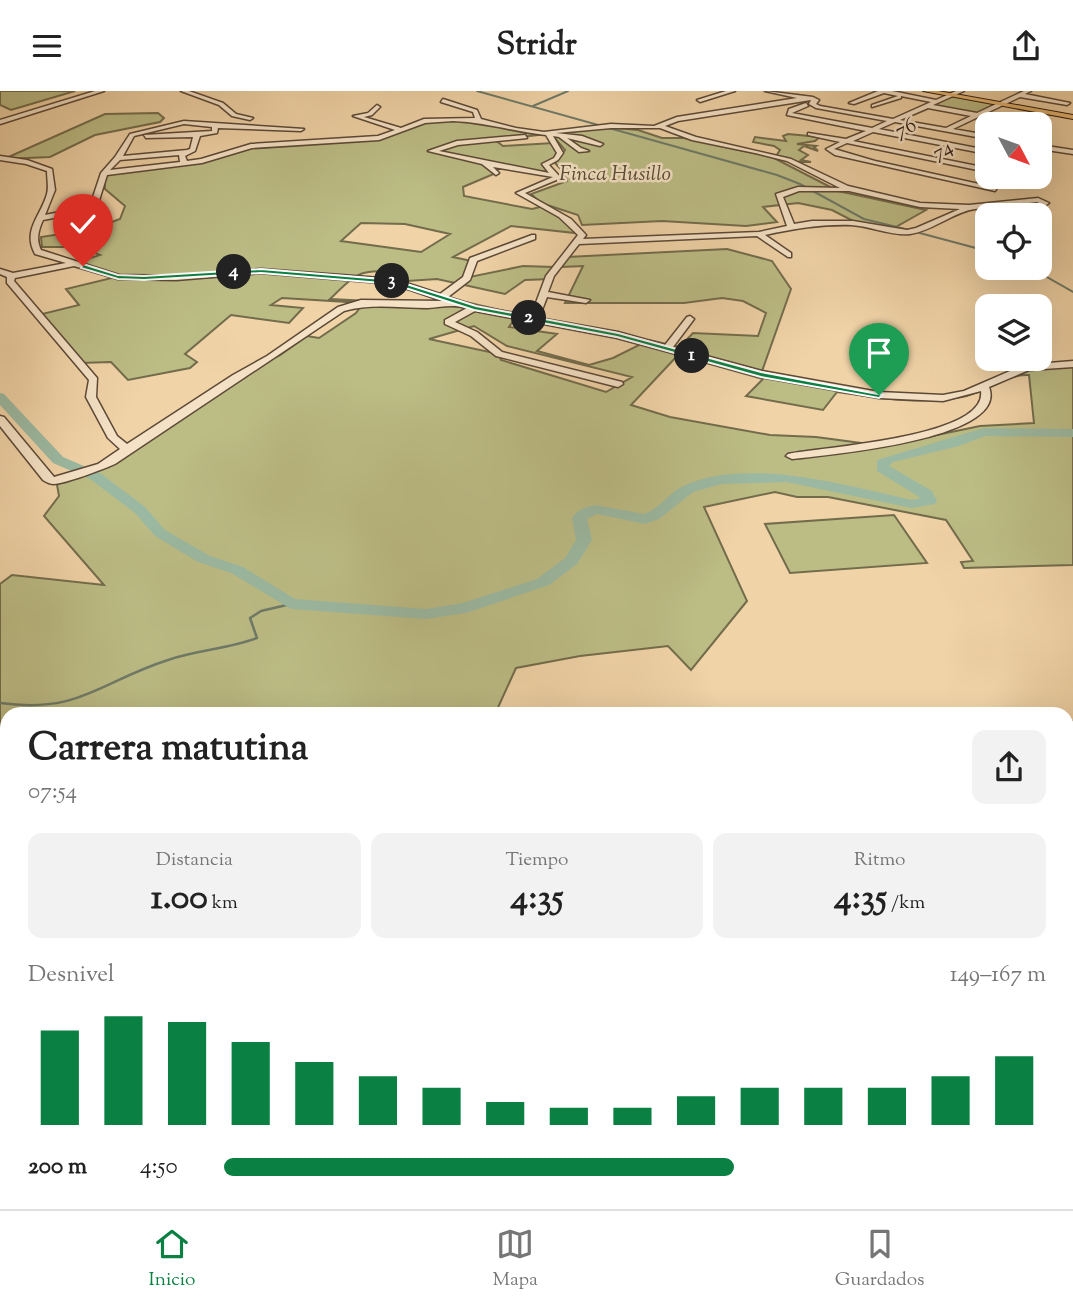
<!DOCTYPE html>
<html lang="es">
<meta charset="utf-8">
<style>
:root{--surface:#fff;--page:#f2f2f2;--text:#222;--muted:#767676;--line:#e0e0e0;--accent:#0b8043}
body{margin:0;font-family:"Sorts Mill Goudy",serif;background:var(--page);color:var(--text);height:100vh;display:flex;flex-direction:column;font-size:26px;white-space:nowrap}
*{box-sizing:border-box;margin:0}
p{font-size:23px;color:var(--muted)}
.icon{flex:none;width:38px;height:38px;fill:none;stroke:currentColor;stroke-width:2;stroke-linecap:round;stroke-linejoin:round}
.map{position:relative;flex:1;overflow:hidden}
.sheet{position:absolute;left:0px;top:616px;width:1074px;height:502px;display:flex;flex-direction:column;background:var(--surface);border-radius:21px 21px 0 0;box-shadow:0 7px 28px #0002}
.sheet>*{flex:none}
.needle{width:46px;rotate:131deg}
.fabs{position:absolute;left:975px;top:21px;display:grid;gap:14px}
.fabs a{display:grid;place-items:center;width:77px;height:77px;border-radius:14px;background:var(--surface);box-shadow:0 7px 28px #0002;font-size:35px}
.pin{position:absolute;display:grid;place-items:center;width:60px;height:60px;color:#fff;margin:-72px -30px;border-radius:50% 50% 50% 0;rotate:-45deg;box-shadow:0 0 7px #0007}
.pin .icon{rotate:45deg}
.km{position:absolute;width:35px;height:35px;margin:-18px;border-radius:50%;background:#222;color:#fff;font-size:19px;line-height:35px;text-align:center}
.round{display:grid;place-items:center;flex:none;width:74px;height:74px;border-radius:14px;background:var(--page)}
.headline{display:flex;align-items:center;justify-content:space-between;height:119px;padding:0 28px}
h1{font-size:38px;font-weight:800;line-height:52px}
.metrics{display:grid;grid-template-columns:repeat(3,1fr);gap:10px;height:119px;padding:7px 28px}
.metrics div{display:grid;align-content:center;border-radius:14px;background:var(--page);text-align:center}
.metrics b{font-size:35px;font-weight:800}
.metrics small{font-size:19px;font-weight:400}
.metrics p{font-size:19px}
.chart{height:196px;padding:14px 28px}
.chart p{display:flex;justify-content:space-between}
.chart svg{width:100%;height:126px;margin-top:7px;stroke:var(--accent);stroke-width:6}
ul{padding:0 28px;list-style:none;font-size:23px}
li{display:grid;grid-template-columns:112px 84px 1fr;align-items:center;height:52px}
li i{height:18px;border-radius:9px;background:var(--accent)}
header{display:flex;justify-content:space-between;align-items:center;height:91px;padding:0 28px;background:var(--surface);font-size:32px;font-weight:800}
.menu{display:flex;justify-content:space-around;align-items:center;height:98px;border-top:2px solid var(--line);background:var(--surface);font-size:19px;color:var(--muted)}
.menu a{display:grid;justify-items:center;gap:4px}
.menu .on{color:var(--accent)}
.map>svg:first-child{display:block}
.green{fill:#bcbc85;stroke:#736c4c;stroke-width:2;fill-rule:evenodd}
.lines{fill:none;stroke-linecap:round;stroke-linejoin:round}
.stream-far2{stroke:#6e7a68;stroke-width:2}
.stream-far1{stroke:#6e7a68;stroke-width:2.5}
.stream{stroke:#6e7a68;stroke-width:3.5}
.river{fill:#9bb9a2;fill-rule:evenodd}
.minor-casing{stroke:#5c4937;stroke-width:3}
.major-casing{stroke:#2a1b12;stroke-width:2}
.highway-casing{stroke:#2a1b12;stroke-width:3}
.minor{fill:#f5e2c6;fill-rule:evenodd}
.major{fill:#e8ba74;fill-rule:evenodd}
.highway{fill:#e8ba74;fill-rule:evenodd}
.rail{stroke:#2a1b12;stroke-width:3.5;stroke-dasharray:18 18;stroke-linecap:butt}
.route{fill:#0b8043;stroke:#fff;stroke-width:2}
.labels{text-anchor:middle;dominant-baseline:central;stroke-width:5;stroke-linejoin:round;paint-order:stroke}
.far-street-label{font-size:21px;fill:#2a1b12;stroke:#f5e2c6}
.far-park-label{font-size:21px;font-style:italic;fill:#564b34;stroke:#f5e2c6}
</style>
<header><svg class="icon" aria-label="menu" viewBox="0 0 24 24"><path d="M4 6h16M4 12h16M4 18h16"/></svg>Stridr<svg class="icon" aria-label="share" viewBox="0 0 24 24"><path d="M12 15V3M7 8l5-5 5 5M5 13v7h14v-7"/></svg></header>
<div class="map">
<svg width="1073" height="1118" viewBox="0 0 1073 1118">
<rect width="100%" height="100%" fill="#f0d3a7"/>
<filter id="stains"><feTurbulence type="fractalNoise" baseFrequency=".00286" numOctaves="4"/><feColorMatrix values="0 0 0 0 .2 0 0 0 0 .09 0 0 0 0 .02 0 0 0 .5 -.17"/></filter>
<radialGradient id="worn" r=".72"><stop offset=".6" stop-color="#630" stop-opacity="0"/><stop offset="1" stop-color="#630" stop-opacity=".3"/></radialGradient>
<g class="green">
<polygon points="0,0 75,0 11,19 0,14"/>
<polygon points="951,5 996,13 976,23 928,15"/>
<polygon points="158,22 164,27 160,31 95,44 50,66 4,68 105,23"/>
<path d="M 453,28 L 547,43 L 495,49 L 503,55 L 553,52 L 559,60 L 556,68 L 546,73 L 556,82 L 492,75 L 496,82 L 463,96 L 464,105 L 532,118 L 544,115 L 561,122 L 574,132 L 575,142 L 511,135 L 453,166 L 476,171 L 470,186 L 523,175 L 554,176 L 567,166 L 727,158 L 772,170 L 791,198 L 761,283 L 914,308 L 967,302 L 1027,276 L 1073,273 L 1073,474 L 964,477 L 961,471 L 973,470 L 946,429 L 828,406 L 797,406 L 775,401 L 704,416 L 747,510 L 691,579 L 668,555 L 580,565 L 516,577 L 495,623 L 7,623 L 7,653 L 0,654 L 0,493 L 12,484 L 104,494 L 44,425 L 59,405 L 56,388 L 108,374 L 255,275 L 280,264 L 307,245 L 319,247 L 356,222 L 363,212 L 282,207 L 271,214 L 303,217 L 289,232 L 231,224 L 185,263 L 197,271 L 190,277 L 128,289 L 111,271 L 80,272 L 38,224 L 79,214 L 66,198 L 116,186 L 72,173 L 100,164 L 79,156 L 42,156 L 41,146 L 93,138 L 120,128 L 125,115 L 105,98 L 104,82 L 202,70 L 243,57 L 379,47 L 414,33 ZM 361,132 L 405,133 L 450,143 L 421,161 L 341,150 ZM 583,175 L 565,212 L 684,212 L 722,207 L 743,210 L 766,222 L 758,245 L 693,242 L 680,256 L 649,249 L 613,267 L 589,274 L 537,260 L 557,243 L 509,236 L 516,226 L 537,230 L 546,210 L 538,210 L 531,226 L 457,209 L 430,213 L 330,208 C 356,183 361,176 398,182 L 391,187 L 407,190 L 437,188 L 505,203 L 525,189 L 551,188 L 561,176 ZM 474,235 L 507,255 L 632,286 L 606,301 L 501,269 L 499,263 L 429,248 ZM 678,264 L 763,288 L 746,305 L 823,319 L 837,301 C 879,307 920,314 962,306 C 985,302 1005,283 1029,284 L 1034,332 L 980,335 L 884,355 L 816,346 L 770,344 L 670,326 L 631,314 Z"/>
<polygon points="616,37 638,39 662,47 684,47 772,66 838,100 926,119 894,137 857,132 832,119 798,112 763,116 777,131 746,135 662,130 582,134 578,124 541,112 531,103 567,90 566,84 555,72 565,59 553,45 574,39"/>
<polygon points="788,43 820,46 815,50 797,53 816,55 814,56 818,60 804,55 799,59 808,64 801,69 811,71 793,71 776,65 780,59 774,55 753,51 755,46 786,50 783,45"/>
<polygon points="894,424 927,472 790,482 765,433"/>
<polygon points="1073,630 1073,1118 122,1118 117,1111 1068,1111 1068,634"/>
<polygon points="7,890 7,977 0,969 0,892"/>
</g>
<g class="lines">
<g class="stream-far2">
<polyline points="477,0 777,84 800,93 864,128 909,139"/>
<polyline points="533,15 568,0"/>
<polyline points="916,141 987,160"/>
<polyline points="1031,177 1073,201"/>
</g>
<path class="stream-far1" d="M 0,612 C 80,623 99,591 168,569 C 197,559 228,558 257,547 L 250,527 L 261,520 L 291,513"/>
<polyline class="stream" points="1068,994 1073,1006"/>
<g class="river">
<path d="M 0,302 L 4,303 L 63,366 L 100,382 L 145,416 L 165,439 L 210,465 L 243,476 L 295,508 L 426,518 L 463,512 L 537,488 L 565,467 L 576,449 L 572,427 C 578,418 586,416 596,414 L 644,423 C 659,418 669,402 683,395 C 746,365 847,395 912,409 L 921,407 L 877,380 L 877,369 L 984,337 L 1073,338 L 1073,346 L 985,345 L 959,355 L 893,371 L 889,375 L 932,400 L 937,410 L 935,413 L 912,417 L 786,391 L 722,393 L 693,401 L 659,428 L 645,433 L 597,423 L 587,428 L 592,449 L 577,473 L 549,494 L 466,522 L 426,528 L 291,518 L 231,482 L 198,471 L 155,445 L 135,422 L 90,388 L 53,372 L 0,314 Z"/>
<polygon points="1073,642 1073,657 1068,658 1068,643"/>
<polygon points="7,901 7,921 0,923 0,903"/>
</g>
<defs>
<g id="minor">
<polygon points="95,0 104,0 0,33 0,29"/>
<polygon points="181,0 189,0 223,12 236,23 253,27 250,29 232,25 219,14"/>
<polygon points="726,0 735,0 700,11 697,9"/>
<path d="M 765,0 L 813,6 L 819,9 L 816,13 L 820,15 L 893,28 L 931,11 L 901,5 L 901,7 L 872,16 L 872,14 L 898,5 L 884,2 L 854,13 L 849,12 L 878,0 L 892,0 L 936,9 L 956,0 L 964,0 L 933,14 L 977,22 L 1024,0 L 1031,0 L 1025,3 L 1070,12 L 1067,14 L 1020,6 L 953,38 L 987,44 L 987,48 L 895,31 L 879,38 L 987,59 L 987,63 L 873,41 L 853,50 L 987,77 L 987,81 L 847,52 L 834,58 L 875,70 L 997,97 L 995,100 L 835,64 L 826,58 L 840,51 L 808,44 L 808,42 L 846,48 L 866,40 L 787,24 L 789,18 L 806,12 L 808,15 L 792,22 L 872,37 L 887,30 L 816,17 L 809,13 L 811,9 L 678,30 L 665,35 L 696,46 L 791,68 L 848,95 L 920,112 L 969,114 L 1038,107 L 1049,112 C 1025,129 1001,113 975,118 C 953,121 933,140 910,143 C 891,145 870,135 851,134 C 821,133 794,138 765,144 L 791,162 L 791,166 L 788,166 L 757,145 L 579,153 L 554,185 L 548,201 L 590,209 L 586,212 L 547,206 L 539,227 L 618,241 L 665,254 L 687,226 L 690,225 L 694,228 L 673,256 L 762,280 L 879,301 L 943,304 L 964,300 L 1024,274 L 1073,270 L 1073,276 L 1029,279 L 989,296 C 1010,349 824,364 792,368 L 786,365 L 788,363 C 820,356 988,347 981,300 L 943,310 L 879,307 L 761,286 L 617,247 L 475,220 L 455,231 L 477,241 L 502,261 L 622,291 L 623,293 L 618,296 L 496,265 L 471,245 L 445,233 L 445,229 L 467,217 C 452,213 442,216 428,217 C 399,217 372,212 344,220 L 115,373 C 104,378 64,393 54,393 C 50,393 46,391 43,389 L 0,335 L 0,325 L 4,326 L 54,386 L 98,373 L 120,358 L 108,347 L 86,306 L 89,289 L 7,192 L 7,186 L 0,183 L 0,178 L 13,182 L 66,172 L 35,163 C 22,139 41,125 47,103 C 49,96 47,88 47,80 L 26,73 L 0,69 L 0,65 L 27,69 L 52,78 L 55,99 L 45,124 L 90,115 L 101,82 L 115,66 L 130,43 L 184,30 L 304,38 L 301,40 L 218,37 L 217,42 L 200,45 L 195,60 L 185,65 L 187,70 L 201,68 L 251,53 L 378,45 L 395,39 L 353,25 L 368,22 L 377,14 L 380,16 L 372,24 L 364,26 L 401,37 L 424,28 L 475,27 L 473,21 L 441,11 L 443,8 L 477,19 L 481,28 L 516,37 L 544,41 L 611,33 L 654,35 L 677,26 L 797,7 ZM 928,17 L 971,25 L 946,37 L 900,29 ZM 453,30 C 485,31 515,41 546,44 L 557,62 L 554,67 L 542,73 L 549,82 L 439,60 L 458,54 L 527,47 L 525,44 L 457,50 L 428,60 L 482,73 L 496,84 L 499,82 L 493,76 L 553,86 L 516,102 L 559,126 L 578,144 L 546,185 L 531,225 L 476,215 L 448,206 L 470,189 L 477,170 L 535,148 L 535,144 L 532,144 L 470,167 L 463,186 L 440,203 L 394,188 L 261,178 L 176,185 L 119,184 L 41,159 C 36,149 38,140 43,129 L 96,119 L 107,84 L 202,72 L 252,57 L 379,49 L 425,32 ZM 184,33 L 212,36 L 212,40 L 144,44 L 146,47 L 193,46 L 190,58 L 187,59 L 123,65 L 134,45 ZM 611,37 L 660,37 L 692,49 L 755,62 L 787,70 L 840,97 L 798,96 L 776,103 L 787,135 L 759,141 L 583,148 L 586,144 L 571,128 L 525,102 L 561,87 L 549,74 L 558,69 L 563,62 L 553,45 L 559,46 L 579,61 L 589,60 L 581,57 L 567,47 L 600,55 L 603,53 L 582,45 L 556,42 ZM 179,64 L 180,71 L 110,79 L 120,69 ZM 799,100 L 849,100 L 920,116 L 960,118 L 916,137 L 907,139 L 853,130 L 812,130 L 794,133 L 783,106 ZM 1037,111 L 1039,112 L 1025,116 L 1003,115 ZM 74,175 L 118,188 L 176,189 L 261,182 L 393,193 L 443,210 L 361,209 L 338,216 L 267,265 L 233,284 L 127,353 L 117,345 L 96,306 L 97,287 L 14,190 L 15,187 Z"/>
<polygon points="1040,54 1073,59 1073,63 1040,58"/>
<polygon points="7,867 7,883 0,885 0,869"/>
</g>
<polygon id="major" points="923,0 938,0 1073,24 1073,28"/>
<polygon id="highway" points="0,1067 7,1070 7,1111 40,1111 43,1118 7,1118 5,1108 0,1106"/>
</defs>
<use href="#minor" class="minor-casing"/>
<use href="#major" class="major-casing"/>
<use href="#highway" class="highway-casing"/>
<use href="#minor" class="minor"/>
<use href="#major" class="major"/>
<use href="#highway" class="highway"/>
<g class="rail">
<polyline points="0,987 7,995"/>
<polyline points="102,1111 108,1118"/>
</g>
</g>
<polygon class="route" points="83,173 118,184 144,185 261,178 394,189 476,215 618,242 761,281 883,304 879,307 761,286 617,246 474,219 393,193 261,182 144,189 118,188 81,177"/>
<g class="labels">
<g class="far-street-label">
<text transform="translate(906 38) rotate(-25)">76</text>
<text transform="translate(943 60) rotate(-28)">74</text>
</g>
<g class="far-park-label">
<text x="615" y="84">Finca Husillo</text>
</g>
</g>
<rect width="100%" height="100%" filter="url(#stains)"/>
<rect width="100%" height="100%" fill="url(#worn)"/>
</svg>
<div class="fabs">
<a><svg class="needle" viewBox="-14 -14 28 28"><path d="M0-13l5 13h-10z" fill="#e53935"/><path d="M0 13l5-13h-10z" fill="#767676"/></svg></a>
<a><svg class="icon" aria-label="locate" viewBox="0 0 24 24"><circle cx="12" cy="12" r="6"/><path d="M12 2v4M12 18v4M2 12h4M18 12h4"/></svg></a>
<a><svg class="icon" aria-label="layers" viewBox="0 0 24 24"><path d="M12 4l9 5-9 5-9-5zM3 14l9 5 9-5"/></svg></a>
</div>
<div class="pin" style="left:879px;top:304px;background:#1e9e55"><svg class="icon" aria-label="arrive" viewBox="0 0 24 24"><path d="M6 21V4h12l-3 4 3 4H6"/></svg></div>
<div class="pin" style="left:83px;top:175px;background:#d93025"><svg class="icon" aria-label="check" viewBox="0 0 24 24"><path d="M5 12l5 5 9-10"/></svg></div>
<b class="km" style="left:692px;top:265px">1</b>
<b class="km" style="left:529px;top:227px">2</b>
<b class="km" style="left:392px;top:190px">3</b>
<b class="km" style="left:234px;top:181px">4</b>
<section class="sheet">
<div class="headline"><div><h1>Carrera matutina</h1><p>07:54</p></div><a class="round"><svg class="icon" aria-label="share" viewBox="0 0 24 24"><path d="M12 15V3M7 8l5-5 5 5M5 13v7h14v-7"/></svg></a></div>
<div class="metrics">
<div><p>Distancia</p><b>1.00<small> km</small></b></div>
<div><p>Tiempo</p><b>4:35</b></div>
<div><p>Ritmo</p><b>4:35<small> /km</small></b></div>
</div>
<div class="chart"><p><span>Desnivel</span>149–167 m</p>
<svg viewBox="0 0 160 44" preserveAspectRatio="none"><path d="M5 44V11M15 44V6M25 44V8M35 44V15M45 44V22M55 44V27M65 44V31M75 44V36M85 44V38M95 44V38M105 44V34M115 44V31M125 44V31M135 44V31M145 44V27M155 44V20"/></svg>
</div>
<ul>
<li><b>200 m</b>4:50<i style="width:62%"></i></li>
</ul>
</section>
</div>
<nav class="menu">
<a class="on"><svg class="icon" aria-label="home" viewBox="0 0 24 24"><path d="M3 11l9-7 9 7M6 9v11h12V9"/></svg>Inicio</a>
<a><svg class="icon" aria-label="map" viewBox="0 0 24 24"><path d="M3 6l6-2 6 2 6-2v14l-6 2-6-2-6 2zM9 4v14M15 6v14"/></svg>Mapa</a>
<a><svg class="icon" aria-label="saved" viewBox="0 0 24 24"><path d="M7 4h10v16l-5-4-5 4z"/></svg>Guardados</a>
</nav>
